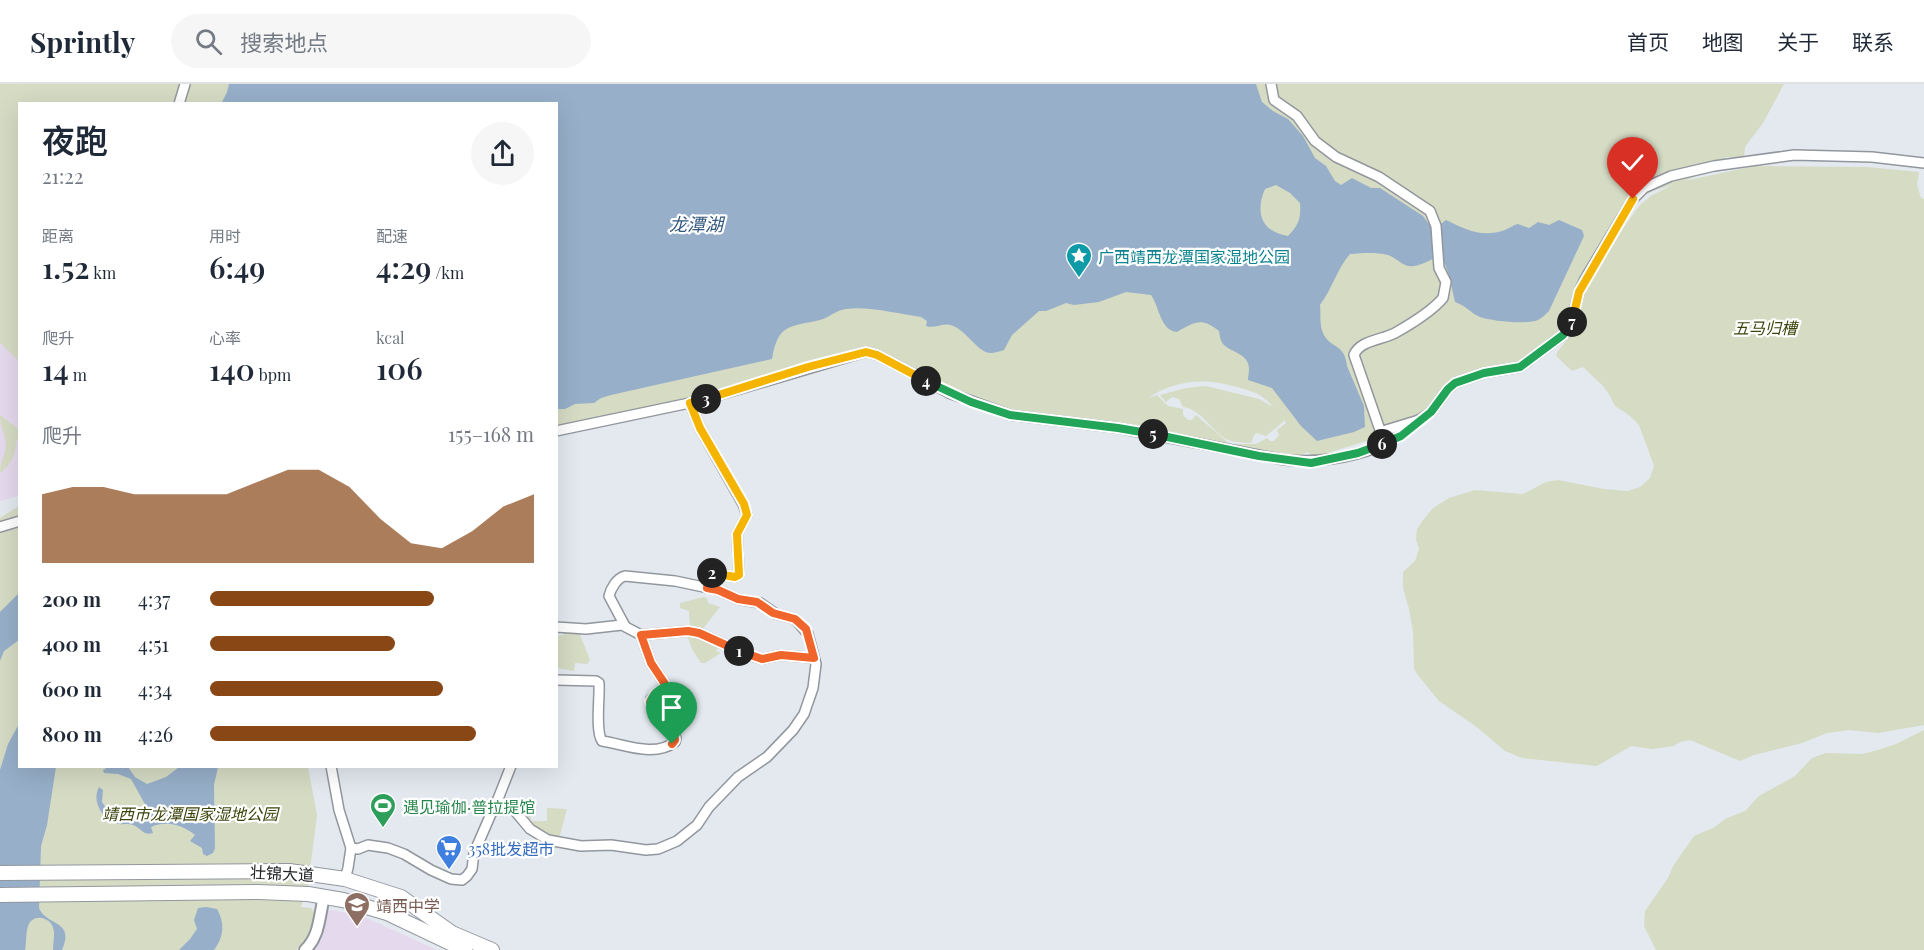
<!DOCTYPE html>
<html lang="zh">
<meta charset="utf-8">
<style>
:root{--surface:#fff;--page:#f6f6f7;--text:#1f2937;--muted:#747a83;--line:#e0e1e3;--accent:#894716}
body{margin:0;font-family:"Playfair Display","Noto Sans SC",serif;background:var(--page);color:var(--text);height:100vh;display:flex;flex-direction:column;font-size:22px;white-space:nowrap}
*{box-sizing:border-box;margin:0}
p{font-size:20px;color:var(--muted)}
.icon{flex:none;width:33px;height:33px;fill:none;stroke:currentColor;stroke-width:2;stroke-linecap:round;stroke-linejoin:round}
.map{position:relative;flex:1;overflow:hidden}
.sheet{position:absolute;left:18px;top:18px;width:540px;height:666px;display:flex;flex-direction:column;background:var(--surface);border-radius:0px;box-shadow:0 6px 24px #0002}
.sheet>*{flex:none}
.pin{position:absolute;display:grid;place-items:center;width:51px;height:51px;color:#fff;margin:-62px -26px;border-radius:50% 50% 50% 0;rotate:-45deg;box-shadow:0 0 6px #0007}
.pin .icon{rotate:45deg}
.km{position:absolute;width:30px;height:30px;margin:-15px;border-radius:50%;background:#222;color:#fff;font-size:16px;line-height:30px;text-align:center}
.round{display:grid;place-items:center;flex:none;width:63px;height:63px;border-radius:32px;background:var(--page)}
.summary{display:flex;align-items:center;justify-content:space-between;height:102px;padding:0 24px}
h1{font-size:33px;font-weight:600;line-height:45px}
.metrics{display:grid;grid-template-columns:repeat(3,1fr);gap:9px;height:102px;padding:6px 24px}
.metrics div{display:grid;align-content:center}
.metrics b{font-size:30px;font-weight:600}
.metrics small{font-size:16px;font-weight:400}
.metrics p{font-size:16px}
.chart{height:168px;padding:12px 24px}
.chart p{display:flex;justify-content:space-between}
.chart svg{width:100%;height:108px;margin-top:6px;fill:var(--accent);opacity:.7}
ul{padding:0 24px;list-style:none;font-size:20px}
li{display:grid;grid-template-columns:96px 72px 1fr;align-items:center;height:45px}
li i{height:15px;border-radius:8px;background:var(--accent)}
header{display:flex;align-items:center;gap:36px;box-sizing:border-box;height:84px;padding:0 30px;background:var(--surface);border-bottom:2px solid var(--line)}
header strong{font-size:28px}
nav{display:flex;gap:33px;margin-inline-start:auto;font-size:21px}
.search{width:420px;height:54px;background:var(--page);display:flex;align-items:center;gap:15px;box-sizing:border-box;padding:0 21px;border-radius:33px;color:var(--muted);font-size:22px}
.map>svg:first-child{display:block}
.education{fill:#e5d9ed}
.green{fill:#d6dbc4;fill-rule:evenodd}
.water{fill:#97afc9;fill-rule:evenodd}
.lines{fill:none;stroke-linecap:round;stroke-linejoin:round}
.minor-casing{stroke:#92979e;stroke-width:12}
.tertiary-casing{stroke:#92979e;stroke-width:14}
.primary-casing{stroke:#92979e;stroke-width:16}
.minor{stroke:#fff;stroke-width:9}
.tertiary{stroke:#fff;stroke-width:10}
.primary{stroke:#fff;stroke-width:14}
.split-1-casing{stroke:#fff;stroke-width:12}
.split-2-casing{stroke:#fff;stroke-width:12}
.split-3-casing{stroke:#fff;stroke-width:12}
.split-4-casing{stroke:#fff;stroke-width:12}
.split-5-casing{stroke:#fff;stroke-width:12}
.split-6-casing{stroke:#fff;stroke-width:12}
.split-7-casing{stroke:#fff;stroke-width:12}
.split-8-casing{stroke:#fff;stroke-width:12}
.split-1{stroke:#f0652b;stroke-width:8}
.split-2{stroke:#f0652b;stroke-width:8}
.split-3{stroke:#f5b400;stroke-width:8}
.split-4{stroke:#f5b400;stroke-width:8}
.split-5{stroke:#22a559;stroke-width:8}
.split-6{stroke:#22a559;stroke-width:8}
.split-7{stroke:#22a559;stroke-width:8}
.split-8{stroke:#f5b400;stroke-width:8}
.labels{text-anchor:middle;dominant-baseline:central;stroke-width:4.5;stroke-linejoin:round;paint-order:stroke}
.culture-label{font-size:16px;fill:#0d838f;stroke:#fff;text-anchor:start}
.park-label{font-size:16px;font-style:italic;fill:#3c440b;stroke:#fff}
.leisure-label{font-size:16px;fill:#27864d;stroke:#fff;text-anchor:start}
.shop-label{font-size:16px;fill:#366cbe;stroke:#fff;text-anchor:start}
.street-label{font-size:16px;fill:#202224;stroke:#fff}
.education-label{font-size:16px;fill:#785e54;stroke:#fff;text-anchor:start}
.water-label{font-size:18px;font-style:italic;fill:#33587f;stroke:#fff}
</style>
<header>
<strong>Sprintly</strong>
<div class="search"><svg class="icon" aria-label="search" viewBox="0 0 24 24"><circle cx="10" cy="10" r="6"/><path d="M15 15l6 6"/></svg>搜索地点</div>
<nav><a>首页</a><a>地图</a><a>关于</a><a>联系</a></nav>
</header>
<div class="map">
<svg width="1924" height="866" viewBox="0 0 1924 866">
<rect width="100%" height="100%" fill="#e3e9ef"/>
<g class="education">
<polygon points="0,259 20,277 19,412 0,417"/>
<polygon points="332,826 364,833 437,866 314,866 323,847 326,827"/>
</g>
<g class="green">
<path d="M 0,0 L 1784,0 L 1763,39 L 1745,63 L 1744,74 L 1726,73 L 1699,91 L 1684,97 L 1755,82 L 1867,83 L 1919,88 L 1917,101 L 1921,114 L 1924,115 L 1924,641 L 1878,649 L 1849,646 L 1827,649 L 1802,659 L 1754,671 L 1740,677 L 1690,656 L 1680,658 L 1674,662 L 1652,665 L 1631,662 L 1597,682 L 1522,674 L 1505,667 L 1478,644 L 1439,617 L 1417,590 L 1414,584 L 1413,548 L 1409,525 L 1403,504 L 1403,488 L 1415,477 L 1419,465 L 1416,455 L 1417,445 L 1423,436 L 1433,424 L 1449,414 L 1475,406 L 1523,410 L 1546,398 L 1558,396 L 1604,405 L 1628,407 L 1640,403 L 1650,394 L 1654,382 L 1639,341 L 1629,331 L 1615,322 L 1610,312 L 1603,302 L 1583,283 L 1572,287 L 1556,272 L 1558,267 L 1579,240 L 1581,225 L 1530,284 L 1470,293 L 1417,333 L 1388,350 L 1315,373 L 1307,368 L 1298,374 L 1236,363 L 1235,360 L 1256,360 L 1267,354 L 1270,357 L 1274,357 L 1279,351 L 1277,346 L 1286,339 L 1302,363 L 1282,333 L 1284,337 L 1266,352 L 1257,349 L 1254,351 L 1251,359 C 1243,358 1234,359 1226,355 C 1211,346 1202,326 1183,323 L 1179,315 L 1172,313 L 1166,318 L 1160,311 L 1186,304 L 1206,302 L 1259,315 L 1273,323 C 1261,309 1254,308 1237,303 C 1206,294 1176,295 1148,314 L 1157,311 L 1168,322 L 1183,325 L 1183,331 L 1188,336 L 1192,336 L 1196,331 L 1232,362 L 1213,357 L 1105,338 L 1009,325 L 961,310 L 879,267 L 831,273 L 788,291 L 557,347 L 556,20 L 20,20 L 19,277 L 0,259 ZM 1673,101 L 1652,111 L 1640,121 L 1610,162 L 1628,120 L 1653,107 Z"/>
<path d="M 0,331 L 20,346 L 19,358 L 16,356 C 16,370 12,380 0,389 C 0,377 6,370 6,360 C 5,349 0,344 0,331 Z"/>
<polygon points="19,422 20,682 308,683 317,731 308,801 301,823 311,824 315,830 312,849 296,866 0,866 0,434"/>
<polygon points="704,513 707,514 708,519 720,523 702,546 699,543 690,544 689,527 680,524 680,519"/>
<polygon points="564,545 579,548 590,576 587,580 575,579 574,587 557,584 557,552 564,551"/>
<polygon points="687,551 719,561 716,567 721,569 705,579 701,579 692,565"/>
<polygon points="1924,646 1924,866 1656,866 1644,842 1645,827 1668,794 1673,782 1694,752 1715,743 1725,735 1745,727 1759,712 1795,692 1812,674 1826,669 1862,670 1878,666 1896,660"/>
<polygon points="514,719 529,725 531,737 547,737 547,724 567,725 559,755 535,745"/>
</g>
<g class="water">
<path d="M 229,0 L 1256,0 L 1262,18 L 1273,27 L 1288,35 L 1303,52 L 1315,74 L 1326,82 L 1335,97 L 1341,101 L 1352,94 L 1371,104 L 1380,104 L 1423,132 L 1431,143 L 1437,143 L 1446,136 C 1466,146 1483,154 1505,146 C 1510,144 1513,141 1518,140 L 1529,144 L 1538,138 L 1549,141 L 1559,136 L 1582,146 L 1584,152 L 1549,227 C 1545,231 1542,234 1538,236 C 1527,241 1491,237 1480,233 C 1470,229 1467,222 1455,218 L 1449,191 L 1443,175 L 1437,173 C 1430,176 1422,181 1414,182 C 1404,184 1397,174 1388,171 C 1375,168 1364,169 1350,170 C 1337,185 1332,205 1320,221 C 1321,230 1319,243 1324,251 C 1332,265 1345,260 1347,282 L 1364,322 L 1365,343 L 1354,348 L 1317,357 L 1301,342 L 1272,304 L 1248,296 C 1248,292 1249,289 1249,285 C 1249,270 1233,269 1224,261 C 1220,257 1220,252 1219,247 C 1201,233 1195,238 1177,248 C 1160,246 1160,224 1151,211 L 1126,208 L 1099,218 L 1074,221 L 1066,219 L 1046,227 L 1039,227 L 1012,251 L 1004,266 C 1000,267 994,269 990,269 C 977,268 965,244 950,241 C 942,239 934,245 926,242 L 927,237 L 921,233 C 899,230 868,222 846,225 C 836,226 830,233 820,236 C 790,243 778,239 772,275 L 611,311 L 601,314 L 594,319 L 575,320 L 565,325 L 557,325 L 556,20 L 221,20 L 227,8 ZM 1276,101 L 1290,109 L 1300,119 C 1301,134 1299,141 1288,152 C 1261,148 1255,128 1265,105 Z"/>
<polygon points="19,509 19,556 4,567 0,577 0,528"/>
<path d="M 19,640 L 20,682 L 56,683 L 47,741 L 41,762 L 39,824 C 47,843 75,835 62,866 L 53,866 C 53,854 59,839 42,834 C 38,833 33,834 30,838 C 25,845 27,858 25,866 L 0,866 L 0,686 L 8,660 Z"/>
<path d="M 108,683 L 128,683 L 135,693 L 147,700 L 166,693 L 179,683 L 218,683 L 214,701 L 215,764 L 213,769 L 207,772 L 203,770 L 202,764 L 190,757 L 195,751 C 183,741 166,736 151,743 L 153,749 C 143,752 141,744 133,741 C 128,739 123,741 119,740 C 103,736 91,718 99,703 L 103,706 L 102,718 L 106,724 L 114,728 L 140,738 L 144,738 L 149,732 L 146,722 L 131,695 L 118,690 L 104,689 L 103,686 Z"/>
<path d="M 206,823 L 217,825 C 225,839 224,853 214,866 L 179,866 L 190,855 L 197,845 L 194,836 L 198,824 Z"/>
</g>
<g class="lines">
<defs>
<g id="minor">
<polyline points="179,20 185,0"/>
<polyline points="690,319 700,344 743,420 747,431 737,450 739,491 735,493 712,489 709,491 707,504"/>
<polyline points="1419,336 1431,328 1448,305 1455,299 1484,289 1520,283 1563,251 1570,244 1579,208 1585,195 1633,115 1644,104 1671,92 1714,82 1794,71 1872,73 1924,79"/>
<path d="M 556,347 L 699,317 L 855,271 L 866,268 L 877,271 L 949,309 L 1010,331 L 1118,344 L 1285,376 C 1330,380 1387,369 1419,336 L 1383,347 L 1380,346 L 1354,271 C 1360,256 1382,256 1395,249 C 1411,240 1431,228 1443,214 L 1446,198 L 1439,184 L 1436,142 L 1430,127 L 1379,93 L 1336,73 L 1315,57 L 1297,32 L 1274,16 L 1271,0"/>
<polyline points="0,443 20,437"/>
<path d="M 556,543 L 586,545 L 622,541 L 641,551 L 651,579 L 665,600 L 664,604 L 651,615 C 651,630 670,640 676,654 L 675,658 C 654,674 624,660 602,657 C 595,647 600,612 599,599 L 596,597 L 556,596"/>
<polyline points="641,551 688,547 699,549 746,570 762,575 781,571 814,574"/>
<polyline points="331,682 339,726 351,764 348,784 345,795"/>
<polyline points="496,720 511,682"/>
<path d="M 351,764 L 358,765 L 368,761 L 388,764 L 404,770 L 431,786 L 451,795 L 462,796 L 467,792 L 472,785 L 474,769 L 494,723 L 499,718 L 510,721 L 530,745 L 548,756 L 581,762 L 611,761 L 646,766 L 658,765 L 677,757 L 697,741 L 709,723 L 738,693 L 767,673 L 793,646 L 804,630 L 813,604 L 816,580 L 808,550 L 795,535 L 776,530 L 760,519 L 738,515 L 718,506 L 675,497 L 625,492 C 617,494 611,504 609,512 L 625,542"/>
</g>
<path id="tertiary" d="M 305,866 C 320,852 319,832 324,813"/>
<g id="primary">
<polyline points="0,789 289,787 345,795 401,813 452,849 492,866"/>
<polyline points="0,811 258,808 308,810 343,816 387,829 465,866"/>
</g>
</defs>
<use href="#minor" class="minor-casing"/>
<use href="#tertiary" class="tertiary-casing"/>
<use href="#primary" class="primary-casing"/>
<use href="#minor" class="minor"/>
<use href="#tertiary" class="tertiary"/>
<use href="#primary" class="primary"/>
</g>
<g class="lines">
<defs>
<polyline id="split-1" points="672,660 675,656 674,650 650,618 655,610 664,604 665,600 651,579 641,551 688,547 699,549 739,567"/>
<polyline id="split-2" points="712,489 709,491 707,504 718,506 738,515 757,518 773,529 795,535 806,545 814,574 781,571 762,575 739,567"/>
<polyline id="split-3" points="706,315 690,319 700,344 744,420 747,431 737,450 739,491 735,493 712,489"/>
<polyline id="split-4" points="706,315 808,283 866,268 877,271 926,297"/>
<polyline id="split-5" points="926,297 971,318 1010,331 1118,344 1153,350"/>
<polyline id="split-6" points="1153,350 1259,372 1311,379 1358,369 1382,360"/>
<polyline id="split-7" points="1382,360 1401,352 1431,328 1448,305 1455,299 1484,289 1520,283 1563,251 1572,238"/>
<polyline id="split-8" points="1572,238 1579,208 1633,115"/>
</defs>
<use href="#split-1" class="split-1-casing"/>
<use href="#split-2" class="split-2-casing"/>
<use href="#split-3" class="split-3-casing"/>
<use href="#split-4" class="split-4-casing"/>
<use href="#split-5" class="split-5-casing"/>
<use href="#split-6" class="split-6-casing"/>
<use href="#split-7" class="split-7-casing"/>
<use href="#split-8" class="split-8-casing"/>
<use href="#split-1" class="split-1"/>
<use href="#split-2" class="split-2"/>
<use href="#split-3" class="split-3"/>
<use href="#split-4" class="split-4"/>
<use href="#split-5" class="split-5"/>
<use href="#split-6" class="split-6"/>
<use href="#split-7" class="split-7"/>
<use href="#split-8" class="split-8"/>
</g>
<defs>
<symbol id="sight-pin" viewBox="-11 -11 22 30"><path d="M0 17L-7.5 6A9.5 9.5 0 1 1 7.5 6Z" fill="#0f9aa8" stroke="#fff"/><path d="M0-6L1.8-2.2L6-1.7L2.9 1.2L3.7 5.4L0 3.3L-3.7 5.4L-2.9 1.2L-6-1.7L-1.8-2.2Z" fill="#fff"/></symbol>
<symbol id="stadium-pin" viewBox="-11 -11 22 30"><path d="M0 17L-7.5 6A9.5 9.5 0 1 1 7.5 6Z" fill="#2e9e5b" stroke="#fff"/><path d="M0-5a6.5 5 0 1 0 0 10a6.5 5 0 1 0 0-10ZM-3.5-1.8h7v3.6h-7Z" fill="#fff"/></symbol>
<symbol id="supermarket-pin" viewBox="-11 -11 22 30"><path d="M0 17L-7.5 6A9.5 9.5 0 1 1 7.5 6Z" fill="#3f7fe0" stroke="#fff"/><path d="M-6-5.5h2.5l.6 2H6L4.5 2H-2.5L-4.4-4H-6ZM-1.5 3.2a1.3 1.3 0 1 0 .1 0ZM3 3.2a1.3 1.3 0 1 0 .1 0Z" fill="#fff"/></symbol>
<symbol id="school-pin" viewBox="-11 -11 22 30"><path d="M0 17L-7.5 6A9.5 9.5 0 1 1 7.5 6Z" fill="#8d6e63" stroke="#fff"/><path d="M0-5L7-2L0 1L-7-2ZM-4 1L0 2.5L4 1V4Q0 6-4 4Z" fill="#fff"/></symbol>
</defs>
<g fill-rule="evenodd">
<use href="#sight-pin" x="1064" y="157" width="30" height="40"/>
<use href="#stadium-pin" x="368" y="707" width="30" height="40"/>
<use href="#supermarket-pin" x="434" y="749" width="30" height="40"/>
<use href="#school-pin" x="342" y="806" width="30" height="40"/>
</g>
<g class="labels">
<g class="culture-label">
<text x="1098" y="172">广西靖西龙潭国家湿地公园</text>
</g>
<g class="park-label">
<text x="1765" y="243">五马归槽</text>
<text x="190" y="729">靖西市龙潭国家湿地公园</text>
</g>
<g class="leisure-label">
<text x="403" y="722">遇见瑜伽·普拉提馆</text>
</g>
<g class="shop-label">
<text x="468" y="764">358批发超市</text>
</g>
<g class="street-label">
<text transform="translate(282 789) rotate(3)">壮锦大道</text>
</g>
<g class="education-label">
<text x="376" y="821">靖西中学</text>
</g>
<g class="water-label">
<text x="696" y="140">龙潭湖</text>
</g>
</g>
</svg>
<div class="pin" style="left:672px;top:660px;background:#1e9e55"><svg class="icon" aria-label="arrive" viewBox="0 0 24 24"><path d="M6 21V4h12l-3 4 3 4H6"/></svg></div>
<div class="pin" style="left:1633px;top:115px;background:#d93025"><svg class="icon" aria-label="check" viewBox="0 0 24 24"><path d="M5 12l5 5 9-10"/></svg></div>
<b class="km" style="left:739px;top:567px">1</b>
<b class="km" style="left:712px;top:489px">2</b>
<b class="km" style="left:706px;top:315px">3</b>
<b class="km" style="left:926px;top:297px">4</b>
<b class="km" style="left:1153px;top:350px">5</b>
<b class="km" style="left:1382px;top:360px">6</b>
<b class="km" style="left:1572px;top:238px">7</b>
<section class="sheet">
<div class="summary"><div><h1>夜跑</h1><p>21:22</p></div><a class="round"><svg class="icon" aria-label="share" viewBox="0 0 24 24"><path d="M12 15V3M7 8l5-5 5 5M5 13v7h14v-7"/></svg></a></div>
<div class="metrics">
<div><p>距离</p><b>1.52<small> km</small></b></div>
<div><p>用时</p><b>6:49</b></div>
<div><p>配速</p><b>4:29<small> /km</small></b></div>
</div>
<div class="metrics">
<div><p>爬升</p><b>14<small> m</small></b></div>
<div><p>心率</p><b>140<small> bpm</small></b></div>
<div><p>kcal</p><b>106</b></div>
</div>
<div class="chart"><p><span>爬升</span>155–168 m</p>
<svg viewBox="0 0 160 44" preserveAspectRatio="none"><path d="M0 44V16L10 13L20 13L30 16L40 16L50 16L60 16L70 11L80 6L90 6L100 13L110 26L120 36L130 38L140 31L150 21L160 16V44z"/></svg>
</div>
<ul>
<li><b>200 m</b>4:37<i style="width:69%"></i></li>
<li><b>400 m</b>4:51<i style="width:57%"></i></li>
<li><b>600 m</b>4:34<i style="width:72%"></i></li>
<li><b>800 m</b>4:26<i style="width:82%"></i></li>
</ul>
</section>
</div>
